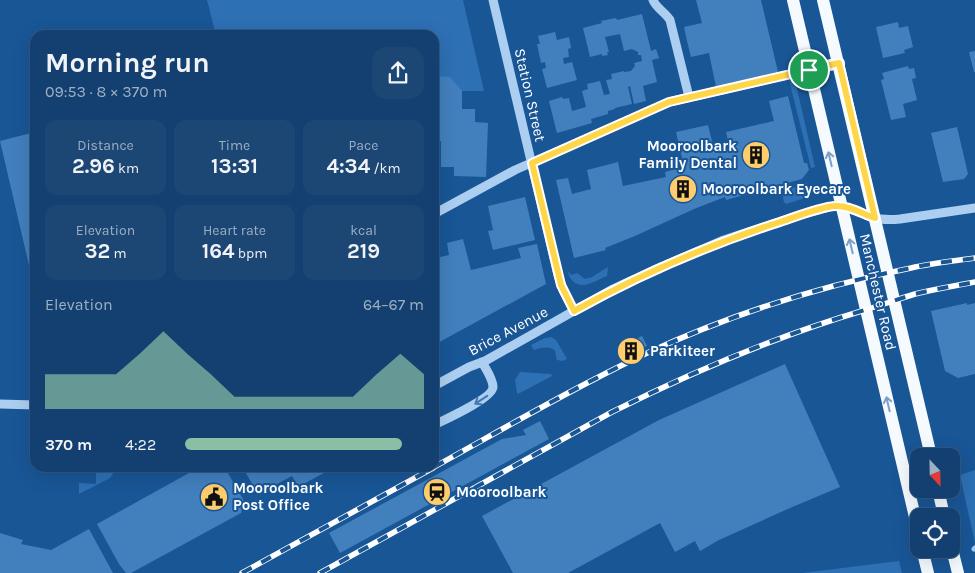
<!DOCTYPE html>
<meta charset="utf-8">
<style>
:root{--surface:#134070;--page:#1c4775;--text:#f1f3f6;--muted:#9dafc3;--line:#325983;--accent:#8abfa5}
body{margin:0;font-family:Karla,sans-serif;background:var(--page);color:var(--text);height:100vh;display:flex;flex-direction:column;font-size:19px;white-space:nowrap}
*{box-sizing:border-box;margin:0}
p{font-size:16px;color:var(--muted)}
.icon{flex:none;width:28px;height:28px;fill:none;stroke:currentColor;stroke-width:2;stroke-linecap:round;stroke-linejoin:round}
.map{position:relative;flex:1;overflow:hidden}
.side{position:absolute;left:30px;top:30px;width:409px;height:442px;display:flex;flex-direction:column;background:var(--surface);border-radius:15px;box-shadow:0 5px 20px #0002,0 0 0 1px var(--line)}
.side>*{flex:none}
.needle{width:32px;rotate:158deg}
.controls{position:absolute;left:910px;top:448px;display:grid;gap:10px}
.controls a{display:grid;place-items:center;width:50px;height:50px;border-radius:10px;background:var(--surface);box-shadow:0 5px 20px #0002,0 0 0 1px var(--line);font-size:25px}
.pin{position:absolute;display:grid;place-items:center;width:42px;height:42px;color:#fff;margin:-21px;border:2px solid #fff;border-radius:50%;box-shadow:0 1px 5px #0007}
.round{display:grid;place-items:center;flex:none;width:52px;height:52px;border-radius:15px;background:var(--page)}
.headline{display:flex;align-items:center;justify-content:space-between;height:85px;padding:0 15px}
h1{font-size:28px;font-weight:700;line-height:38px}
.figures{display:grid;grid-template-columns:repeat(3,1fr);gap:8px;height:85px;padding:5px 15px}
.figures div{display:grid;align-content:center;border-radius:12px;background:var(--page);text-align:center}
.figures b{font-size:21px;font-weight:700}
.figures small{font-size:14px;font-weight:400}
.figures p{font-size:14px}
.chart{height:140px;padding:10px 15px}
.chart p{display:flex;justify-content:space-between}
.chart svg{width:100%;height:90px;margin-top:5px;fill:var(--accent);opacity:.7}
ul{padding:0 15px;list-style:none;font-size:16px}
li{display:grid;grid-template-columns:80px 60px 1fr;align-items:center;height:38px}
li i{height:12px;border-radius:6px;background:var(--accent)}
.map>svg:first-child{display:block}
.green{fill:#2d70b4}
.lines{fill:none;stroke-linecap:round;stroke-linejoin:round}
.stream{stroke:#9fcaf2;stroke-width:5}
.building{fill:#427fbd}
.minor{stroke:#accef0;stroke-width:9}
.major{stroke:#f5faff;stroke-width:12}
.rail-casing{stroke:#fff;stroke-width:5.5}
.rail{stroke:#195696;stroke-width:4;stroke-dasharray:11;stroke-linecap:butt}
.oneway{stroke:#7ca0c5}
.oneway2{stroke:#457ab1}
.route-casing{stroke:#fff;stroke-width:10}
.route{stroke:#ffd54a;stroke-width:6}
.labels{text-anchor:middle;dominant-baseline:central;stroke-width:4;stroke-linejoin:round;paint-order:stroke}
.street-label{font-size:15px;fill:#fff;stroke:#195696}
.poi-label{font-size:15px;font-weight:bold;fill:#fff;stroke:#195696;text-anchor:start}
</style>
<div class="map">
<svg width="975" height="573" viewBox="0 0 975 573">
<rect width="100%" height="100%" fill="#195696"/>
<g class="green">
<polygon points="207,0 463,0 484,91 434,91 434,35 216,35"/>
<polygon points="789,80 795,80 815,167 811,168"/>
<path d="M 807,183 L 805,198 L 786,204 C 781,201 784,194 785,189 L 783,187 L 787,186 L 790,189 Z"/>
<path d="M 608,267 L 607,276 C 593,282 576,294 568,273 L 569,272 L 571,275 L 577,273 L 585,279 L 592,277 Z"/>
<path d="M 551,337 L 556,340 L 567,359 L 562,361 L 557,360 C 556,359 556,353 555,351 C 551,345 539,348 534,350 L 531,345 L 545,338 Z"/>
<polygon points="520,372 551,374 552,376 518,394 517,393 515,380"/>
<polygon points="975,470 975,543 960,475"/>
<polygon points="96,471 111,471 113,474 110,478 79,494 79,483 96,484"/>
<polygon points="899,561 902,573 802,573"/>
</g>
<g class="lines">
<polyline class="stream" points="974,549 975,548"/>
</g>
<g class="building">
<polygon points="696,0 761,0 778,72 716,87 709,53 691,57 687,41 684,27 702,23"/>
<polygon points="642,14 651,51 656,49 659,58 652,60 657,82 643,86 646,101 634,104 630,86 628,87 632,104 615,108 615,109 608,111 608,114 591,119 592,123 557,133 549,101 562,97 563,99 569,98 572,111 586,107 582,91 588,89 587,84 600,81 604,95 610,94 606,80 612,79 611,74 624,71 624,72 631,71 635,66 634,63 642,61 641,55 638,55 638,52 632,49 624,51 620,34 605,37 609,52 607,52 608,55 602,56 602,54 590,57 583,28 602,23 601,21 616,18 617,20"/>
<polygon points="898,22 899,28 908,26 913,47 904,50 905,53 883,58 876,27"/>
<polygon points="555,32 557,40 569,37 571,48 568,49 569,57 563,58 564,64 572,62 577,80 547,88 542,69 546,68 545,62 541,63 537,44 540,44 538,36"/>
<polygon points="975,51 975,72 974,72 969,52"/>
<polygon points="908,66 909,69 914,68 916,78 912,79 917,100 903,104 906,117 891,120 881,80 884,79 882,73"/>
<polygon points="434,76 450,77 462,91 462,109 475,109 475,122 488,123 486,177 454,176 454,167 441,167 441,141 434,141"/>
<polygon points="788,96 804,163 807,163 809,170 802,179 726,200 725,197 694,209 635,236 605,248 606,250 574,258 556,180 568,178 572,194 591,189 587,170 618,162 623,186 666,177 665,172 684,167 676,132 708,125 715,153 730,149 726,132 774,121 769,101"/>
<polygon points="957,127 968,174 964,179 943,182 931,133"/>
<polygon points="35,132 35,281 34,281 31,269 30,270 28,261 0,141"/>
<polygon points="525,197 535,240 493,250 488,231 493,230 488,206"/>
<polygon points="463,239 471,270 521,258 518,248 537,244 546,284 434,345 434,278 440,277 436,258 449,255 447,243"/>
<polygon points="35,302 35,320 33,321 29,304"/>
<polygon points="967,303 967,305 975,303 975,374 958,378 945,371 931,311"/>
<polygon points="642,336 647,346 627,357 621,346"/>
<polygon points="785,364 840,487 790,508 719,540 700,551 695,541 675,552 660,523 568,573 513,573 482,516 659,420"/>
<polygon points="540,421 549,439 340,553 329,533 502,439 526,435 523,430"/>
<polygon points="198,468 225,468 244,501 241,513 131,573 126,573 119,564 97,524"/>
<polygon points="243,468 333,468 298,487 292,476 258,494"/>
<polygon points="89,529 113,573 0,573 0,533 23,540 21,544 51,550"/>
</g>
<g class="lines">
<g class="minor">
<polyline points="493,0 558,275 564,292 574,311"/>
<path d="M 653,0 C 656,8 665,12 670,20 L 689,97"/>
<polyline points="434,214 515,170 669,102 809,70"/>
<path d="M 434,386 L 469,367 L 485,361 L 613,289 L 654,270 L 724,240 L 797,216 L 833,206 C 848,206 858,213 872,217 C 881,220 891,220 900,219 L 975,208"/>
<polyline points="0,404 35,405"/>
<path d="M 434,425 C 444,420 493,398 493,387 C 493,379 486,369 482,362"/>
</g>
<g class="major">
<polyline points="793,0 919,534"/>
<polyline points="823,0 931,456"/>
<polyline points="809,70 839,63"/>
<polyline points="938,489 944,516"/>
<polyline points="951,545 958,573"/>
<polyline points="922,549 928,573"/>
</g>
<defs>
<g id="rail">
<path d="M 434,467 C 503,429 573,388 645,354 C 729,315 820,286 911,268 C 932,263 954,261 975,258"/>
<polyline points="242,573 433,468"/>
<path d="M 320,573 L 612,412 C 694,371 777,336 865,310 C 882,305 898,299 915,294 C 935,289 955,286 975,282"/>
</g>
</defs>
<use href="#rail" class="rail-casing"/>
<use href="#rail" class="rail"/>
</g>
<defs><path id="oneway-shaft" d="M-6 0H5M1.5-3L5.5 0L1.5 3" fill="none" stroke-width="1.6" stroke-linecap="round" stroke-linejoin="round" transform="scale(1.25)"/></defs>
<g class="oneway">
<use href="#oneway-shaft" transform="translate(830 159) rotate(-103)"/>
<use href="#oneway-shaft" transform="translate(851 246) rotate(-103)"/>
<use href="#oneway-shaft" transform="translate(888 404) rotate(-103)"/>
</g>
<use class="oneway2" href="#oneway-shaft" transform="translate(481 400) rotate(147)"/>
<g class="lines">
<defs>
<path id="route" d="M 839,63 L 875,218 C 862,214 849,205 835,206 C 820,207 795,217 780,222 C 708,245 641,274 574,311 L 561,285 L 532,163 L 669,102 Z"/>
</defs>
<use href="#route" class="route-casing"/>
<use href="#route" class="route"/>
</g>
<defs>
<symbol id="building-disc" viewBox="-11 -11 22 22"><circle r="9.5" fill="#ffcd6b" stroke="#195696"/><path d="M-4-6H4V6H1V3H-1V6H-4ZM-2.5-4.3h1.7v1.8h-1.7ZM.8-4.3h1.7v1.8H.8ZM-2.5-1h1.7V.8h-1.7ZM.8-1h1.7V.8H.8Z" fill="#111"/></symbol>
<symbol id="station-disc" viewBox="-11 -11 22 22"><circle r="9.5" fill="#ffcd6b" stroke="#195696"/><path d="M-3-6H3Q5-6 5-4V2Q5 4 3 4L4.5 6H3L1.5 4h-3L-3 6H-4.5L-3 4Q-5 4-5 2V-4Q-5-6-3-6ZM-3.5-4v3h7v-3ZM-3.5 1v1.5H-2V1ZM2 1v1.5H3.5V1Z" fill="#111"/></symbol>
<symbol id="civic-disc" viewBox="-11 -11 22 22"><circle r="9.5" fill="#ffcd6b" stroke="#195696"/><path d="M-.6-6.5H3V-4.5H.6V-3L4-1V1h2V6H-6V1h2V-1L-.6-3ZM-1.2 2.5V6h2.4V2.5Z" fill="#111"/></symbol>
</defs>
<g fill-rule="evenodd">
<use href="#building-disc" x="740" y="139" width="32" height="32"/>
<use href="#building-disc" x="667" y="173" width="32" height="32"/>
<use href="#building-disc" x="615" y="335" width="32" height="32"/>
<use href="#station-disc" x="421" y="476" width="32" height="32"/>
<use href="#civic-disc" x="198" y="481" width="32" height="32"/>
</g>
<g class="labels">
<g class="street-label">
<text transform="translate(530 95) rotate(77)">Station Street</text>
<text transform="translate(878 292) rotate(77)">Manchester Road</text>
<text transform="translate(508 331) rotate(-28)">Brice Avenue</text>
</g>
<g class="poi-label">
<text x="737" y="146" text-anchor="end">Mooroolbark<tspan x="737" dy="17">Family Dental</tspan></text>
<text x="702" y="189">Mooroolbark Eyecare</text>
<text x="650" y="351">Parkiteer</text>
<text x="233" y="488">Mooroolbark<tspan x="233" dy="17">Post Office</tspan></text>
<text x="456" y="492">Mooroolbark</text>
</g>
</g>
</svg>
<div class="controls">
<a><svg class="needle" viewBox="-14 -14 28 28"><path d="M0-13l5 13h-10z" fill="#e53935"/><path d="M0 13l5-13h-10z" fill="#9dafc3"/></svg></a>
<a><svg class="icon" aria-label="locate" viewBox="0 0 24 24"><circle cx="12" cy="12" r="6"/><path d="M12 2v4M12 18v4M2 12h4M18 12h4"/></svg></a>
</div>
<div class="pin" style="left:809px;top:70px;background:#1e9e55"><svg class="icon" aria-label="arrive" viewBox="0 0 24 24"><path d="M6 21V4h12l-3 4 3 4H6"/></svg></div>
<section class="side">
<div class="headline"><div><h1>Morning run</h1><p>09:53 · 8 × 370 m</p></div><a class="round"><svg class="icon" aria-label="share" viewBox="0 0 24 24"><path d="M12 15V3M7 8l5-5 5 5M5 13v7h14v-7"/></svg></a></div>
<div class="figures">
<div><p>Distance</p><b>2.96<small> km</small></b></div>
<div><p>Time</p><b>13:31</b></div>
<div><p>Pace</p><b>4:34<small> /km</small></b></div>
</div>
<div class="figures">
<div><p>Elevation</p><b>32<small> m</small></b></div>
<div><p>Heart rate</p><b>164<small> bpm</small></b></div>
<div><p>kcal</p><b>219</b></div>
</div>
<div class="chart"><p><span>Elevation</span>64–67 m</p>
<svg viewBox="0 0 160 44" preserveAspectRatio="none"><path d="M0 44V27L10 27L20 27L30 27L40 17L50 6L60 17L70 27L80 38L90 38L100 38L110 38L120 38L130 38L140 27L150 17L160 27V44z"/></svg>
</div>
<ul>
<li><b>370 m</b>4:22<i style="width:91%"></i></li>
</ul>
</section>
</div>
